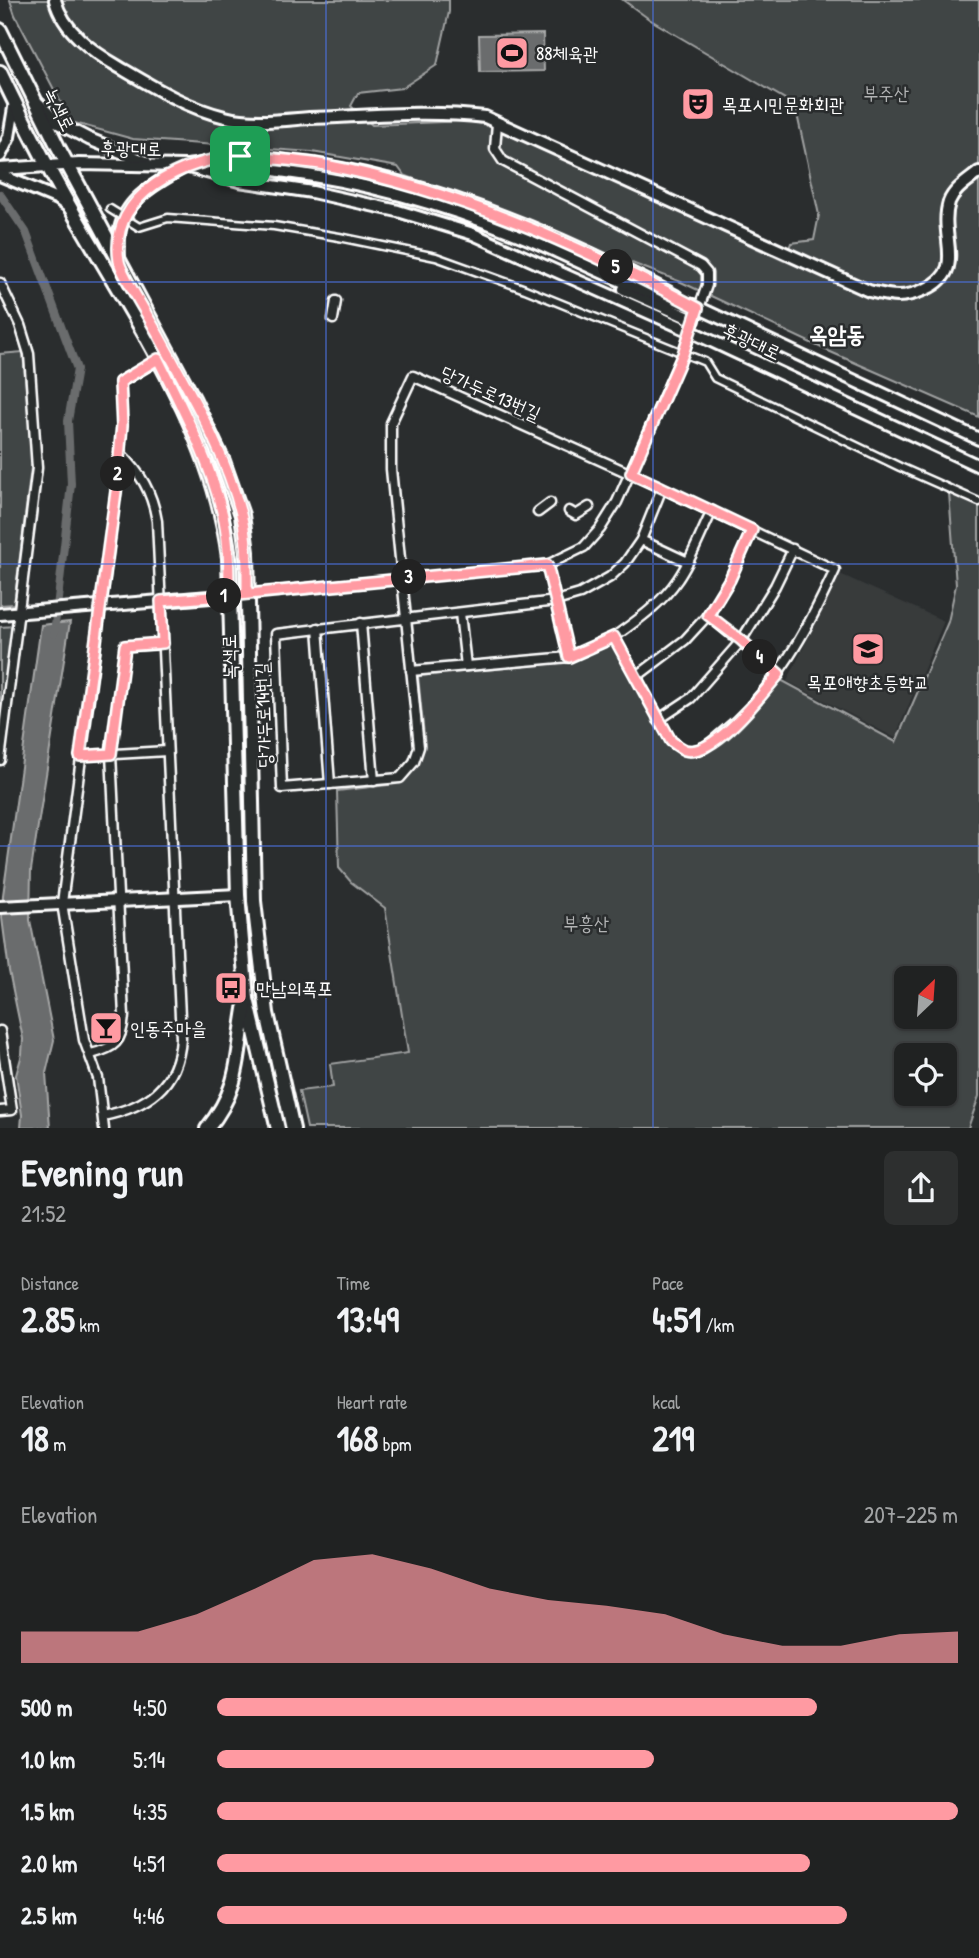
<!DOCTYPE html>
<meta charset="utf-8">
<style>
:root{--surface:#202222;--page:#2d2f2f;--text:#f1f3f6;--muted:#a2a4a5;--line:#3d3f40;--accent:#ff9aa2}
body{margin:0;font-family:"Patrick Hand","Poor Story",sans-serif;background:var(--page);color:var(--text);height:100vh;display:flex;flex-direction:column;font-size:26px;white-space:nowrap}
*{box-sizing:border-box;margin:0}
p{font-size:23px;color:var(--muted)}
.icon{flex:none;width:38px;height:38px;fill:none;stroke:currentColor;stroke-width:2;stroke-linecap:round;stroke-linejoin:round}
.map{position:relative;height:1128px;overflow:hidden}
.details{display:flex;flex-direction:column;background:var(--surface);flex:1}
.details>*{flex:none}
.needle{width:46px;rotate:25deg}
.controls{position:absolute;left:894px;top:966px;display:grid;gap:14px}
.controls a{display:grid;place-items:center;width:63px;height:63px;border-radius:10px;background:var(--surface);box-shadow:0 2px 5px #0004,0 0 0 2px var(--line);font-size:35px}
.pin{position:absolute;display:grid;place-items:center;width:60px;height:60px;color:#fff;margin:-30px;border-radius:14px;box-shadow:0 4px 10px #0006}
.km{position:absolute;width:35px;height:35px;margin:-18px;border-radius:50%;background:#222;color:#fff;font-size:19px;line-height:35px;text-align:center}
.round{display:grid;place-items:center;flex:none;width:74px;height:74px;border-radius:10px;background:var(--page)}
.overview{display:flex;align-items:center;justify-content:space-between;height:119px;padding:0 21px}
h1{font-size:38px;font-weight:700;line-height:52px}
.stats{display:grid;grid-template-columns:repeat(3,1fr);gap:10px;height:119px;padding:7px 21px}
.stats div{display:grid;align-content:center}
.stats b{font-size:35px;font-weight:700}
.stats small{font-size:19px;font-weight:400}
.stats p{font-size:19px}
.chart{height:196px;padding:14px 21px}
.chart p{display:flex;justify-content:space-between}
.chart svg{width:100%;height:126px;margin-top:7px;fill:var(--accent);opacity:.7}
ul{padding:0 21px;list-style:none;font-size:23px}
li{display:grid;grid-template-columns:112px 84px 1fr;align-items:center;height:52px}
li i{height:18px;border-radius:9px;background:var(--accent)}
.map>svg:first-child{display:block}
.built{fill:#373a3b}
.green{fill:#414445;stroke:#a0a2a2;stroke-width:2;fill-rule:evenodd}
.water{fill:#6a6c6d;stroke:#a6a7a7;stroke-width:2}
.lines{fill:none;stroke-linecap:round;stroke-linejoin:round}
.canal{stroke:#6a6c6d;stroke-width:8}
.pedestrian-casing{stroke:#fff;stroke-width:11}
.minor-casing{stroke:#fff;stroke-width:13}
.tertiary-casing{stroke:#fff;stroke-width:16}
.secondary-casing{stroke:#fff;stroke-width:18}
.primary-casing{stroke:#fff;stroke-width:18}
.pedestrian{stroke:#2a2d2e;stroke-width:6}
.minor{stroke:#2a2d2e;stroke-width:8}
.tertiary{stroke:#2a2d2e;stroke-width:10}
.secondary{stroke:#2a2d2e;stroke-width:12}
.primary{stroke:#2a2d2e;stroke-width:12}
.route-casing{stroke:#fff;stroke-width:14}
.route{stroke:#ff9aa2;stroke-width:9}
.grid{fill:none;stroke:#4a71e0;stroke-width:2;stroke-opacity:0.55}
.labels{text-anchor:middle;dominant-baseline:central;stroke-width:5;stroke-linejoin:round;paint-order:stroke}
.poi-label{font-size:19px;fill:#fff;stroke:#2a2d2e;text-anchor:start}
.park-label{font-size:19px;fill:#b3b4b5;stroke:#2a2d2e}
.street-label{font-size:19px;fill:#fff;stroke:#2a2d2e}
.quarter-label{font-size:23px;font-weight:bold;fill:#fff;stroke:#2a2d2e}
</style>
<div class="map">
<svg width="979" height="1129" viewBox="0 0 979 1129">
<rect width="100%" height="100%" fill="#2a2d2e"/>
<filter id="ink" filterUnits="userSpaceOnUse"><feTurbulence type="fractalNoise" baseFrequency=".0143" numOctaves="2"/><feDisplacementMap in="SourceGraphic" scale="14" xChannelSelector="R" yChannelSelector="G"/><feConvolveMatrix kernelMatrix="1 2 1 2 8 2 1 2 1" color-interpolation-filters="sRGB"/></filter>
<g filter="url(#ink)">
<polygon class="built" points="840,574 944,621 895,738 787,681"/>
<g class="green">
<polygon points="10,0 449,0 449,12 437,65 402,88 358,93 351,106 372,125 466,121 484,124 520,137 784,261 791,243 814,240 819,215 795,105 649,19 623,0 979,0 979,417 826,350 681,282 404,175 398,167 312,152 133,139 71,122 15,15"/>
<polygon points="23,352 32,460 14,604 0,605 0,354"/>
<path d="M 949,493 L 979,500 L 979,1096 L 968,1128 L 307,1128 L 299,1091 L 333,1087 L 330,1064 L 408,1053 L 385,908 L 351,882 L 339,868 L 337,791 L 396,784 L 416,767 L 425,745 L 418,676 L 570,662 L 612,643 L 667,744 L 684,754 L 707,753 L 741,722 L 781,680 L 896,742 L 948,622 L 956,585 ZM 906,978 L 945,978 L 945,1017 L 906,1017 ZM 906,1055 L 945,1055 L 945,1094 L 906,1094 Z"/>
<polygon points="15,626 0,740 0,627"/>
</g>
<g class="water">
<polygon points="543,34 544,71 480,72 479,35"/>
<polygon points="70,622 31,870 30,920 54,1040 46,1073 50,1128 21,1128 22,1115 16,1075 22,1054 23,1039 9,971 2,918 3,895 41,625"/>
</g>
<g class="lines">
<polyline class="canal" points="0,194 26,232 77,369 68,421 71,484 54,634"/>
<defs>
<polyline id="pedestrian" points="110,209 139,227 168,218 274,226 339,237 436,257 525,289 705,362 715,378 900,467 979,502"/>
<g id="minor">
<polyline points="0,283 20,325 29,354 37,468 0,760"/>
<polyline points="333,319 336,301"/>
<polyline points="569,511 576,515 589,507"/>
<polyline points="538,512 550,503"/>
<polyline points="752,530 730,579 708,615 779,674"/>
<polyline points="641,540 688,562"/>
<polyline points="247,594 547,565 584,547 600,529 617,502 683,354 707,285 707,273 701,266 503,161 495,149 497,123"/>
<polyline points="460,613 466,666"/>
<polyline points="361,623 374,781"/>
<polyline points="318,628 330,784"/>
<path d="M 614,637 C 638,620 662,603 678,579 C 692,559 701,533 712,511"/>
<path d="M 569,657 L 614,637 L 671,741 C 675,744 680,748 685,750 C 700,754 712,742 722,733 C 775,690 807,631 835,570 L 662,488 L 641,540 L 625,563 L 610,577 L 580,594 L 556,601 L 276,634 L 282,788 L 400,778 L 414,762 L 419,747 L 391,469 L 391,423 L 413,376 L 662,488"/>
<polyline points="411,671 569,657 547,565"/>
<polyline points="636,677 685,640 708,615"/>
<polyline points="658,720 691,698 741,641 775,586 793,549"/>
<polyline points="80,756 167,751"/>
<polyline points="0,1031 12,1110 0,1111"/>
<path d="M 91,1054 C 115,1048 122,1042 124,1016 L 111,754 L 125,646 L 163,644"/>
<path d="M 103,1116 C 146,1107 178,1087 181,1038 L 157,521 C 152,492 141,473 120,453"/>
<polyline points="104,1129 98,1078 84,1040 62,903 116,492 122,425 120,382 158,360"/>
</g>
<g id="tertiary">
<path d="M 55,0 C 63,31 93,52 119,67 C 153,87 187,108 225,117 C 252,124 282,120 309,118 C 368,116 427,110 485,117 L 869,291 C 893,297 903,299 926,289 C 968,270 938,237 949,202 C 954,189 968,181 979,172"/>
<polyline points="39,104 58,123 89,139 146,162"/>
<polyline points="0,156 9,137 15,102"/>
<path d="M 217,158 C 240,154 263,158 286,161 C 418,174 559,234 676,296"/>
<polyline points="0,169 79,164 185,166"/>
<polyline points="0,175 58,199 70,208"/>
<path d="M 119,262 C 119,251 118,239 120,229 C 127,196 160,182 185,166"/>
<polyline points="624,289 694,320"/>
<polyline points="693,305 979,439"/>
<path d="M 698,308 C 638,293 583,262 526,238 C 447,205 366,182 280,171 C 261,168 242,164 222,163 C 211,162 197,165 185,166 L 239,181 L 312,192 L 398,211 L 473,234 L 690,331 L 979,466"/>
<polyline points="0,614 247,594"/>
<polyline points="0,907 238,895"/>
</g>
<g id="secondary">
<polyline points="0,30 58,147 194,400 223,461 242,515 247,552 254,901 267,1013 293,1129"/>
<path d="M 0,72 C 26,126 53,179 84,231 C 144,334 214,438 229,558 L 238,895 L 247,999 L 278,1129"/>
</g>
<path id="primary" d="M 207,1129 C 244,1084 236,1050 247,999"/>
</defs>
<use href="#pedestrian" class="pedestrian-casing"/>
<use href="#minor" class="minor-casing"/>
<use href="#tertiary" class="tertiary-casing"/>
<use href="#secondary" class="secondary-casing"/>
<use href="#primary" class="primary-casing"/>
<use href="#pedestrian" class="pedestrian"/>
<use href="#minor" class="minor"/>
<use href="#tertiary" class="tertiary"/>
<use href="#secondary" class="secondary"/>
<use href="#primary" class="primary"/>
</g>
</g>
<g class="lines" filter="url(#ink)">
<defs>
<path id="route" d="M 240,156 C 185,159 108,194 119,261 C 121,274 151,320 159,336 C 190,393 225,451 241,514 C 248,540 247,568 247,594 L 161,601 L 163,643 L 125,646 L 111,754 L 80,756 L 116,492 L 122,425 L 120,382 L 158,359 C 184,411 211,463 224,520 C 229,545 229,570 229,596 L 547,565 L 569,657 L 614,637 L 671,741 C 675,744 680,748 685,750 C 714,758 762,694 779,674 L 741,640 L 708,615 L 730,579 L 752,530 L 631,473 L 683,354 L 698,308 C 581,246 456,190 325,165 C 297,160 268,159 240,156"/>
</defs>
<use href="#route" class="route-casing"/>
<use href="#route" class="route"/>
</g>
<path class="grid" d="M 326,0 L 326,1129M 653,0 L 653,1129M 0,282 L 979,282M 0,564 L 979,564M 0,846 L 979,846"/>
<defs>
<symbol id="stadium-square" viewBox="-11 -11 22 22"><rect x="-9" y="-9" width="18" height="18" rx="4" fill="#ff9aa2" stroke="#2a2d2e"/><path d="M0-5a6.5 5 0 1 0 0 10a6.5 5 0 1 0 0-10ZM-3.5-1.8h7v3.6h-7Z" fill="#111"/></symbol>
<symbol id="theatre-square" viewBox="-11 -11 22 22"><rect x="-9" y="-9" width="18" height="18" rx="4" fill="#ff9aa2" stroke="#2a2d2e"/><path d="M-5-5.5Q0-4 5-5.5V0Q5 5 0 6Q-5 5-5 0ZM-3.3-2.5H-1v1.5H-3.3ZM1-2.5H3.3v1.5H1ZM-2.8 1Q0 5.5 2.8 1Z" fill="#111"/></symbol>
<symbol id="school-square" viewBox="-11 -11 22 22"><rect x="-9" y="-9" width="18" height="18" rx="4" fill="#ff9aa2" stroke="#2a2d2e"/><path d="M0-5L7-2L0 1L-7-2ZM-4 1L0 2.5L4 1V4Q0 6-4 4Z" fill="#111"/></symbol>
<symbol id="bus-square" viewBox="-11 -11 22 22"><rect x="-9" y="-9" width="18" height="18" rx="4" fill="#ff9aa2" stroke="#2a2d2e"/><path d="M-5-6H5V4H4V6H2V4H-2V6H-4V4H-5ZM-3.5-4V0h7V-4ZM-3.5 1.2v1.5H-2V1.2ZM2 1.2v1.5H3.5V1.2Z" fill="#111"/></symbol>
<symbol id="bar-square" viewBox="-11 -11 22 22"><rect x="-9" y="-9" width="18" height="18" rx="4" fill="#ff9aa2" stroke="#2a2d2e"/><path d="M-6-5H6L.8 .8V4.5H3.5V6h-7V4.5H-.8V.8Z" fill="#111"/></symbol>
</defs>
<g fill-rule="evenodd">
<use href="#stadium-square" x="493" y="34" width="38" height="38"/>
<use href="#theatre-square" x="679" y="85" width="38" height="38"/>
<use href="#school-square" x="849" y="630" width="38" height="38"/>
<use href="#bus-square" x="212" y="969" width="38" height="38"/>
<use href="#bar-square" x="87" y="1009" width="38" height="38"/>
</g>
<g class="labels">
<g class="poi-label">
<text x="536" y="53">88체육관</text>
<text x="722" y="104">목포시민문화회관</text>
<text x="868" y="682" text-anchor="middle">목포애향초등학교</text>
<text x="256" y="988">만남의폭포</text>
<text x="130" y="1028">인동주마을</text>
</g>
<g class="park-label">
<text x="886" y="93">부주산</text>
<text x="586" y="923">부흥산</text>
</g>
<g class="street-label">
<text transform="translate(60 109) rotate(64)">녹색로</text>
<text transform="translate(131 148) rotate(1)">후광대로</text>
<text transform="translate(752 341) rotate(25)">후광대로</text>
<text transform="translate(491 393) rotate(24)">당가두로13번길</text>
<text transform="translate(229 657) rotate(-91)">녹색로</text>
<text transform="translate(263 715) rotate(-92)">당가두로14번길</text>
</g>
<g class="quarter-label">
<text x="837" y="333">옥암동</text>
</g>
</g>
</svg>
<div class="controls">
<a><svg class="needle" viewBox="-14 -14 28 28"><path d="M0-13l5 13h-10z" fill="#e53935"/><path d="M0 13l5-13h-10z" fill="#a2a4a5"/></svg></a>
<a><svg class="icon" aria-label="locate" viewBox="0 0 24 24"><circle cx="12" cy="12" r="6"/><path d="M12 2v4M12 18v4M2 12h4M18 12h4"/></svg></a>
</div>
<div class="pin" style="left:240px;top:156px;background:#1e9e55"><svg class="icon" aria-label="arrive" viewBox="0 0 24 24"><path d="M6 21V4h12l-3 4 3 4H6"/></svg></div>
<b class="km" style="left:224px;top:596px">1</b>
<b class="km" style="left:118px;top:474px">2</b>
<b class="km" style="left:409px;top:577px">3</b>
<b class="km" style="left:760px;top:657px">4</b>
<b class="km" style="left:616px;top:267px">5</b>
</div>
<section class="details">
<div class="overview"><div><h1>Evening run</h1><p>21:52</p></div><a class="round"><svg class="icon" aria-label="share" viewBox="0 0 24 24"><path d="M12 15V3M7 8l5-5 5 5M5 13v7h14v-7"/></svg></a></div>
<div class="stats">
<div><p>Distance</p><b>2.85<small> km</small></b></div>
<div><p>Time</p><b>13:49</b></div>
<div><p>Pace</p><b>4:51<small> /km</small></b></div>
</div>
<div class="stats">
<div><p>Elevation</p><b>18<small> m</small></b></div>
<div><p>Heart rate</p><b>168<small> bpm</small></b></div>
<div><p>kcal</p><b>219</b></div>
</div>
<div class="chart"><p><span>Elevation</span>207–225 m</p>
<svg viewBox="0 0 160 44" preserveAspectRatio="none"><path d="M0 44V33L10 33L20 33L30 27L40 18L50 8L60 6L70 11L80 18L90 22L100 24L110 27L120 34L130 38L140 38L150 34L160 33V44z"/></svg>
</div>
<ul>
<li><b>500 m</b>4:50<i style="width:81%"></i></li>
<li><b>1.0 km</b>5:14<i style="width:59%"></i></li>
<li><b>1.5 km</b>4:35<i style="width:100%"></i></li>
<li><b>2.0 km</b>4:51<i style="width:80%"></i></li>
<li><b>2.5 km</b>4:46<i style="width:85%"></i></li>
</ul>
</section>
